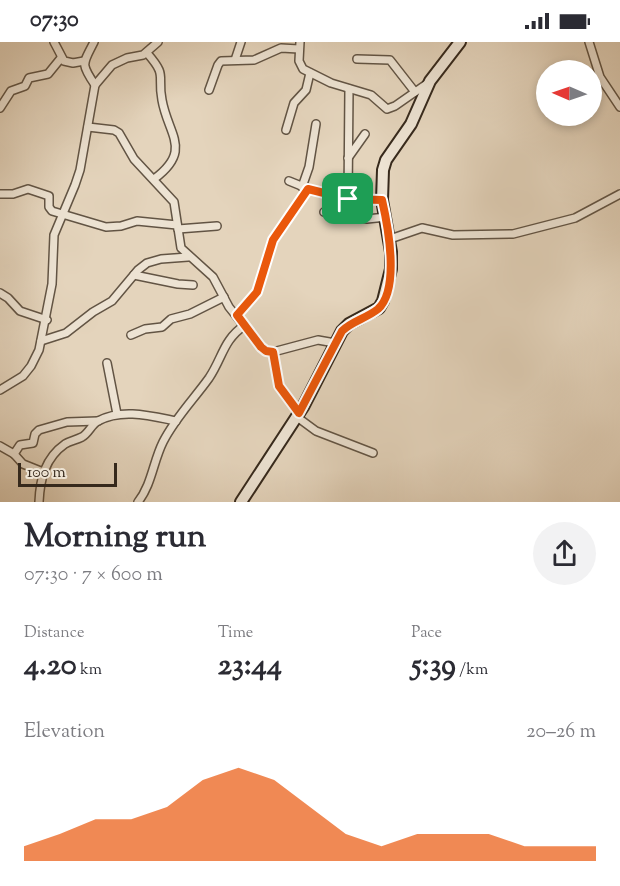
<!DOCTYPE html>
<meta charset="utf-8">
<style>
:root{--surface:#fff;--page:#f2f2f3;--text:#2b2b33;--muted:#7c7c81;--accent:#ea580c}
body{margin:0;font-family:"Sorts Mill Goudy",serif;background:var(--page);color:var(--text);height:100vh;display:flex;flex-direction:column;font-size:22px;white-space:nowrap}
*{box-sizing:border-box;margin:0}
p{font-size:20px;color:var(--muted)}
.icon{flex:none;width:33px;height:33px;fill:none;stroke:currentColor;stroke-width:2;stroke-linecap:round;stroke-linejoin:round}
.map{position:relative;height:460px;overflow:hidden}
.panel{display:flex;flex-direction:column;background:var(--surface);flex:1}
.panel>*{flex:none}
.needle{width:39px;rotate:272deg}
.controls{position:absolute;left:536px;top:18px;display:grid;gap:12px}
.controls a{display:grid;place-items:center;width:66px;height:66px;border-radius:50%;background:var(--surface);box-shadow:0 3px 9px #0003;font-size:30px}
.scale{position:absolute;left:18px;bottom:15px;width:99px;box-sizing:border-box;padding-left:6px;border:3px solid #36291c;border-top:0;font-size:16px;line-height:21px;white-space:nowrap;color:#36291c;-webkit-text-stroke:4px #ede3d3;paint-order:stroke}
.pin{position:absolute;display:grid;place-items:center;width:51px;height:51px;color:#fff;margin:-26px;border-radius:12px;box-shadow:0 3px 9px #0006}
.round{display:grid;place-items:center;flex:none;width:63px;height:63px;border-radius:32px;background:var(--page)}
.overview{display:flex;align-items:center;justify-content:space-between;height:102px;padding:0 24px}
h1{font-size:33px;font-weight:800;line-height:45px}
.stats{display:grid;grid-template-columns:repeat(3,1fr);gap:9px;height:102px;padding:6px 24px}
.stats div{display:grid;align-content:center}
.stats b{font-size:30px;font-weight:800}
.stats small{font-size:16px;font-weight:400}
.stats p{font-size:16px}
.chart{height:168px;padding:12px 24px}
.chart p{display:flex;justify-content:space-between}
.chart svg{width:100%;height:108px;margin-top:6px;fill:var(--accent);opacity:.7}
.status{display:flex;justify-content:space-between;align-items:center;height:42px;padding:0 30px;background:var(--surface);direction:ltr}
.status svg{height:16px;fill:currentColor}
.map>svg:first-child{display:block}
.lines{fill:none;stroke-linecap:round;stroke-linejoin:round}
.street-casing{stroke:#625444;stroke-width:10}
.secondary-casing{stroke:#36291c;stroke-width:14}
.street{stroke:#ede3d3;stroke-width:7}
.secondary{stroke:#ede3d3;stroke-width:10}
.route-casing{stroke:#fff;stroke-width:12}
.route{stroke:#ea580c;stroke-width:8}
</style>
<div class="status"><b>07:30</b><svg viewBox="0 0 49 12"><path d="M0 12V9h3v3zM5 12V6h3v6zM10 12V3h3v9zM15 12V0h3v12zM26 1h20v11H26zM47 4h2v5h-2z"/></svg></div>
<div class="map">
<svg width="620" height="460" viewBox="0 0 620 460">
<rect width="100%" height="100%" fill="#e4d4bc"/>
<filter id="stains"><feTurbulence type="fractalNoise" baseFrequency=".00333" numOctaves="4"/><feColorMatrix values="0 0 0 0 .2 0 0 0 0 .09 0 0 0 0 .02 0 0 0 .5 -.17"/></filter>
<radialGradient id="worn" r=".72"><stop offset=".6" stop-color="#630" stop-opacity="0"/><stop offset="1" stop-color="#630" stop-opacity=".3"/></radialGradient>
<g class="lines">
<defs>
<g id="street">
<polyline points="54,0 64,19 73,21 84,19"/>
<path d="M 94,0 C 83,22 80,21 95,43"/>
<polyline points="300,0 299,19 303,27 331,41 371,53 387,67 395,64 428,41"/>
<polyline points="589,0 600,35 620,65"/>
<path d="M 147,11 C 168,35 157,32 162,58 C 168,93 193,108 154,137"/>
<polyline points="357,17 390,18 415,50"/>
<polyline points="235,18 241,0"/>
<polyline points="209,48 218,23 221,19 254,18 281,6 299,7"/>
<polyline points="0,66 11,49 25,44 29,36 48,32 61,16"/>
<polyline points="88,85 114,88 119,91 134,117 174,160 181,206 213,235 229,265 261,305 266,309 273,310 318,298 335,301"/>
<polyline points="286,88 294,61 306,48 310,31"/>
<polyline points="348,116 365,92"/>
<path d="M 289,139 C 324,154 344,157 382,158"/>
<polyline points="302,145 309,125 316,82"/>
<polyline points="0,152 13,152 28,147 49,154 49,165 52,169 106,185 121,184 137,179 177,183"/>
<polyline points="348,157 349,47"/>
<polyline points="324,170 367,177 386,175"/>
<polyline points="178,187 217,184"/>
<polyline points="390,197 422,186 453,193 513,192 575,176 620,152"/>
<polyline points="134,233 178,242 193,243"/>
<polyline points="0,251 8,256 20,269 47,278"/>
<polyline points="237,273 257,250 273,199 308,147"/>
<polyline points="131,293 145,287 162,285 171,277 190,272 224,255"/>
<polyline points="41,299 66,291 93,270 112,259 138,228 147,221 161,217 188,215"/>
<polyline points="273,310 279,344 299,371"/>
<polyline points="107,321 117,372"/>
<polyline points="0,348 23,334 31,324 39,308 52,242 54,193 75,143 80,128 95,43 112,23 127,16 143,13 158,0"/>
<polyline points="297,375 316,389 373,411"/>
<polyline points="0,404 14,412 23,422 43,430"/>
<polyline points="14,412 20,403 33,401 35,392 39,388 67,380 98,379"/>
<path d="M 39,460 C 40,437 45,416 65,402 C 70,399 76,398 82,395 C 89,391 91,383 98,379 C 122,366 151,374 176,379"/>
<path d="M 138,460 C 152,442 153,420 163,400 C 175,376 194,357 209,336 C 223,315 223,298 245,283"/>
</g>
<polyline id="secondary" points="241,460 303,365 342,289 349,282 379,266 383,259 391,227 391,210 382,158 383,128 386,118 411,82 430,39 460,0"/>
</defs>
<use href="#street" class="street-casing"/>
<use href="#secondary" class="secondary-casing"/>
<use href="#street" class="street"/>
<use href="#secondary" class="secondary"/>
</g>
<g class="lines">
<defs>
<path id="route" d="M 308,147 L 348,157 L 382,158 C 388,184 400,247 378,267 C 367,276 352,279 342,289 L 299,371 L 279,344 L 273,310 L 266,309 L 261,305 L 237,273 L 257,250 L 273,198 Z"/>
</defs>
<use href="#route" class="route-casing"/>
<use href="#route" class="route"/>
</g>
<rect width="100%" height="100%" filter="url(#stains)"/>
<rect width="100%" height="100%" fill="url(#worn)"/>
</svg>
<div class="controls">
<a><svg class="needle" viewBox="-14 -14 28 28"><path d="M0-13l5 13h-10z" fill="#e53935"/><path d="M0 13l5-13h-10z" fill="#7c7c81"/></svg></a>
</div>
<div class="scale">100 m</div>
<div class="pin" style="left:348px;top:157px;background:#1e9e55"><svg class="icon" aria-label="arrive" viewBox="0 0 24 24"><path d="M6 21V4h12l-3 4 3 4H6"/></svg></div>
</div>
<section class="panel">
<div class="overview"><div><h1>Morning run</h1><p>07:30 · 7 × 600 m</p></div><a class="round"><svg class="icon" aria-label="share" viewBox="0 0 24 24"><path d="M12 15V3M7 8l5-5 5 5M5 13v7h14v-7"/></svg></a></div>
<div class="stats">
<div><p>Distance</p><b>4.20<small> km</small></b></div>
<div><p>Time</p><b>23:44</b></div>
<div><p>Pace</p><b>5:39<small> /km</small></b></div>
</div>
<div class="chart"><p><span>Elevation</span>20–26 m</p>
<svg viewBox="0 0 160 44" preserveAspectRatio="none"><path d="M0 44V38L10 33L20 27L30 27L40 22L50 11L60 6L70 11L80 22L90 33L100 38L110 33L120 33L130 33L140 38L150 38L160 38V44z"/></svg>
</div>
</section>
